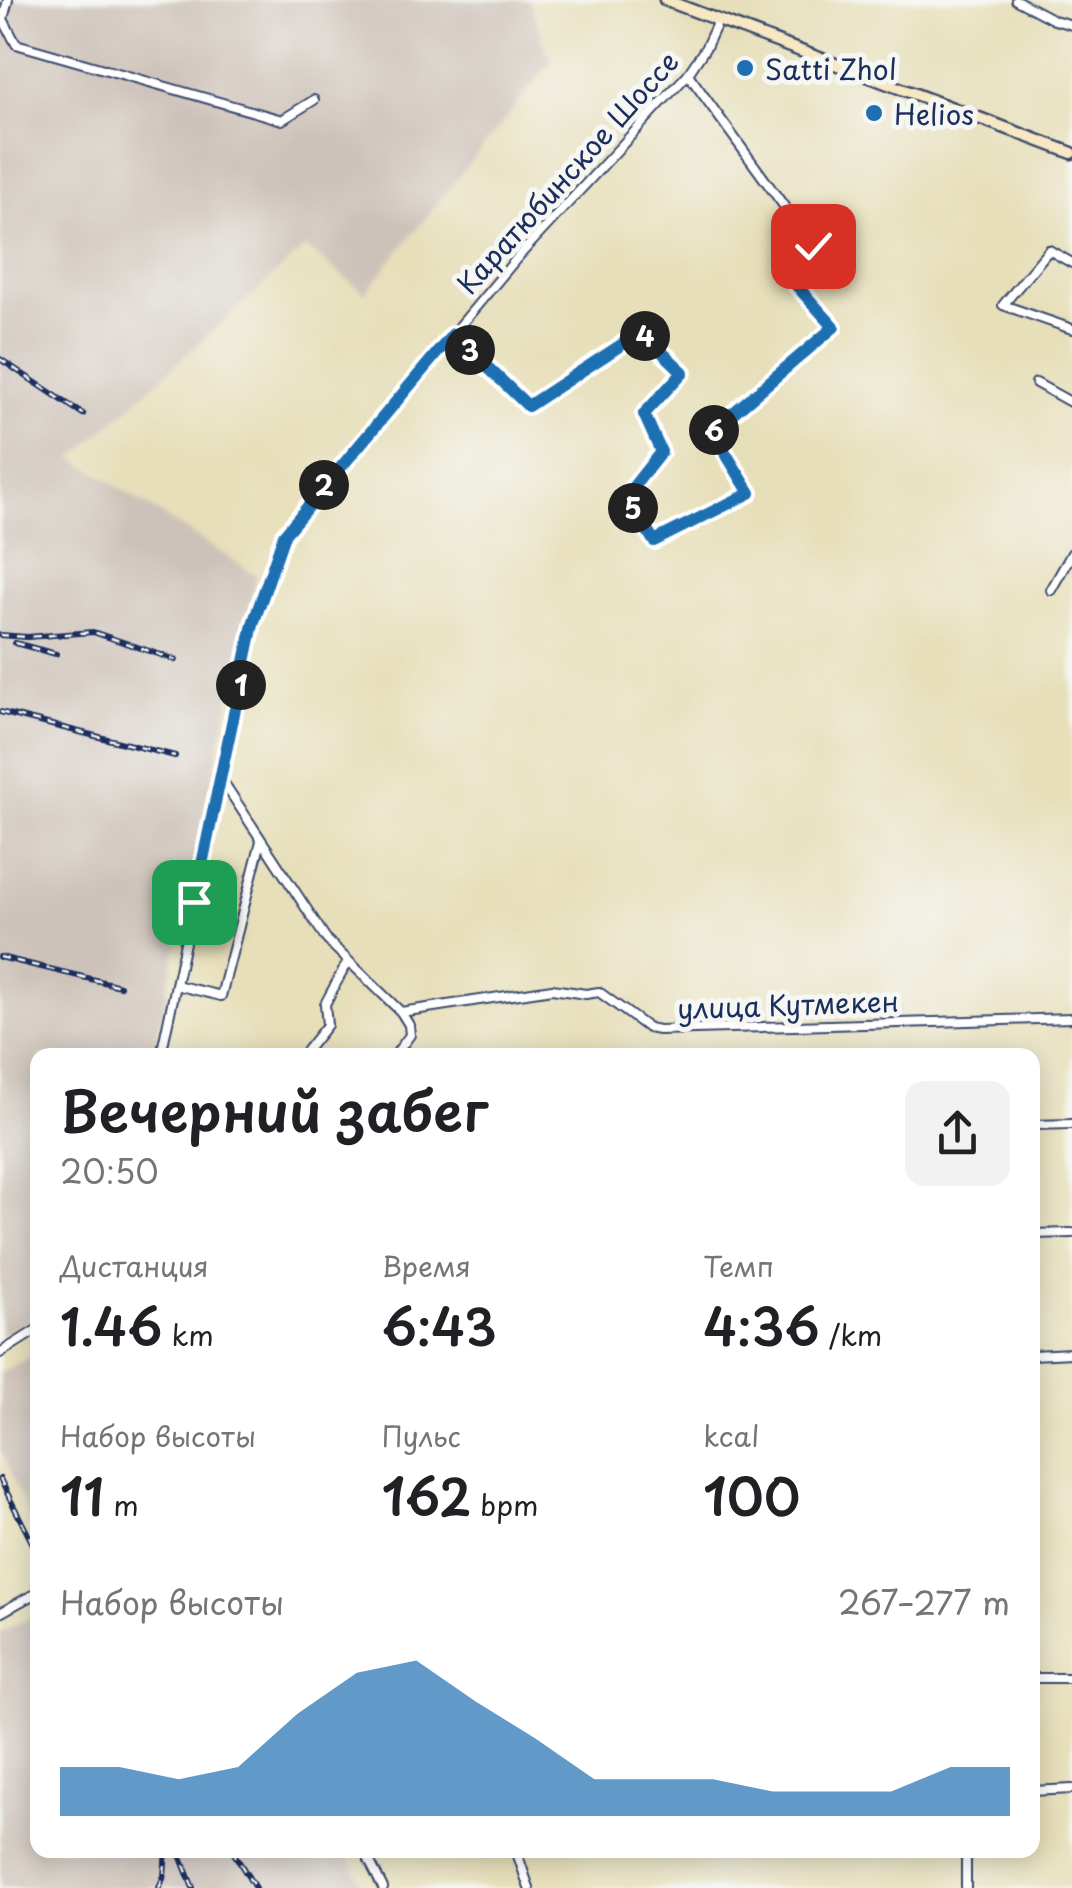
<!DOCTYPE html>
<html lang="ru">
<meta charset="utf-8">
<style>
:root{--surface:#fff;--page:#f2f2f2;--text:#202124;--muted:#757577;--accent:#1f6fb2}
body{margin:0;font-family:"Playpen Sans",sans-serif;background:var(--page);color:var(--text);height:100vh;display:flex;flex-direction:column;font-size:38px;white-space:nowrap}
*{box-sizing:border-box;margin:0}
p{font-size:32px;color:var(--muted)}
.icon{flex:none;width:55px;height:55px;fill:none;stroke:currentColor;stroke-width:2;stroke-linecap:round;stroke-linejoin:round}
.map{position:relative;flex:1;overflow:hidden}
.panel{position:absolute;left:30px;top:1048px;width:1010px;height:810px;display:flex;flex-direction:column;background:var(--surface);border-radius:20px;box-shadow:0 5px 25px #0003}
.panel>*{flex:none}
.pin{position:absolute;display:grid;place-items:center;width:85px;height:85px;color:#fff;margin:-42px;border-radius:20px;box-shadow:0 5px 15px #0006}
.km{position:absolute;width:50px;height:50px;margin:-25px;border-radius:50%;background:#222;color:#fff;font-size:28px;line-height:50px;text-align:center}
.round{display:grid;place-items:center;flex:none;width:105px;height:105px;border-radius:20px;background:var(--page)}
.overview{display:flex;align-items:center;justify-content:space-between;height:170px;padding:0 30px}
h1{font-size:55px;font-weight:600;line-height:75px}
.stats{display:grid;grid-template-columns:repeat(3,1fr);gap:15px;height:170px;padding:10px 30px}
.stats div{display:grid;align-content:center}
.stats b{font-size:50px;font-weight:600}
.stats small{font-size:28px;font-weight:400}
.stats p{font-size:28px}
.chart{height:280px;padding:20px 30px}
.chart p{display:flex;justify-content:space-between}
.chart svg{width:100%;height:180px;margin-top:10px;fill:var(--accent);opacity:.7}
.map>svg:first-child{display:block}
.industrial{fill:#cdc2b9}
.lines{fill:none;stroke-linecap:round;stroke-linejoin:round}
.minor-casing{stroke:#3a496c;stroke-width:12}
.secondary-casing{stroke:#3a496c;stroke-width:15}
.minor{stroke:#fff;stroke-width:8}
.secondary{stroke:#f7e8c3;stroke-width:10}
.rail-casing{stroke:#1b2f5e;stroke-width:6}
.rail{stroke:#f6f6f2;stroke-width:2.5;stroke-dasharray:8;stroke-linecap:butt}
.route-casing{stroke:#fff;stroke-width:20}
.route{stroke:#1f6fb2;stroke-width:12}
.poi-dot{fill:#1f6fb2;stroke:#f6f6f2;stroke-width:4}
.labels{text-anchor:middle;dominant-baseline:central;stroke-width:10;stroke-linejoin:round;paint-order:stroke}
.poi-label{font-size:28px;fill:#1b2f5e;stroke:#f6f6f2;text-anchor:start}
.street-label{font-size:28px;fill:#1b2f5e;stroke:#f6f6f2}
</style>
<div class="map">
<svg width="1072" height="1888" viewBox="0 0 1072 1888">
<rect width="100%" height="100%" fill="#f6f6f2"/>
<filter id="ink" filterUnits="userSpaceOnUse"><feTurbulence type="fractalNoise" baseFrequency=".01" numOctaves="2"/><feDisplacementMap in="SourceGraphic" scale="20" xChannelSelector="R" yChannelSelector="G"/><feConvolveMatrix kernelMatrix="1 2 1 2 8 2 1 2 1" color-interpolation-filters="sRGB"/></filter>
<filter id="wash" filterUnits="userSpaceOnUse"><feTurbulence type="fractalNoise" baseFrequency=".0048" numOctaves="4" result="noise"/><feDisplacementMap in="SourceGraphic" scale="40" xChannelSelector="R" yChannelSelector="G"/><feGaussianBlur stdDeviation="2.25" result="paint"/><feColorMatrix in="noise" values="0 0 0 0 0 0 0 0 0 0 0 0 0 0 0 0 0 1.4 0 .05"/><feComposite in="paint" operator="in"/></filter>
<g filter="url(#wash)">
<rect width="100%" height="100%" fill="#e7dfba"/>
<g class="industrial">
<polygon points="0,0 529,0 551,62 365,293 305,247 73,458 256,575 153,1055 38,1055 37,1317 0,1336"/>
<polygon points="37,1353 37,1537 0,1448 0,1373"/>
<polygon points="37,1614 38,1850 345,1850 364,1888 0,1888 0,1632"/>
</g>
</g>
<g filter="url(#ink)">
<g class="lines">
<defs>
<g id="minor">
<polyline points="8,0 3,19 16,44 282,120 314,100"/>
<polyline points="1016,0 1054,20 1072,25"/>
<polyline points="1072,263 1049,250 1003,305 1072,329"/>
<polyline points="453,333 527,406 641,332 683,372 644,415 661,453 626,496 653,541 750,493 712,431 834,327 777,264 813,246 688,74"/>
<polyline points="1036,383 1072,403"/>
<polyline points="1051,590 1072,553"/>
<polyline points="222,780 327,940 401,1012 409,1025 410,1035 395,1055"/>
<polyline points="176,985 221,996 261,841"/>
<polyline points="401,1012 552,989 586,994 599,992 648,1028 659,1030 1072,1018"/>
<polyline points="161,1055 253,624 284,535 517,258 688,74 706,47 718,21"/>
<polyline points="303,1055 327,1025 325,1004 348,961"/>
<polyline points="1032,1125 1072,1124"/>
<polyline points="1032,1234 1072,1233"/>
<polyline points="0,1353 38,1329"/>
<polyline points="1032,1355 1072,1353"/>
<polyline points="0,1613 38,1592"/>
<polyline points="1032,1678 1072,1678"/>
<polyline points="1032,1791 1072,1789"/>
<polyline points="364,1850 383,1888"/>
<polyline points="516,1850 529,1888"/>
<polyline points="966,1850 966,1888"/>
</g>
<polyline id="secondary" points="665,0 1072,153"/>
</defs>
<use href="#minor" class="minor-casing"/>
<use href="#secondary" class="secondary-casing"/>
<use href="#minor" class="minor"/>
<use href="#secondary" class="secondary"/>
<defs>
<g id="rail">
<polyline points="0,359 83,414"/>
<polyline points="0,635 27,637 93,632 176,660"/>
<polyline points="15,643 56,654"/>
<polyline points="0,712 175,756"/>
<polyline points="0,957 120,986"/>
<polyline points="0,1479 38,1554"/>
<polyline points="178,1850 193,1888"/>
<polyline points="232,1850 255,1888"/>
<polyline points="159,1888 164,1876 166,1850"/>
</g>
</defs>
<use href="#rail" class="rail-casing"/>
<use href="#rail" class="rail"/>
</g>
</g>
<g class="lines" filter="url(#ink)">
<defs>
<polyline id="route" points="194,902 253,624 284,535 453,334 528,406 641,332 683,372 644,414 661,452 626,496 654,541 750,493 712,431 834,327 777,264 813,246"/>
</defs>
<use href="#route" class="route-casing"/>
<use href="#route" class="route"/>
</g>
<g class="poi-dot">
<circle cx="745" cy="68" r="10"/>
<circle cx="874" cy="113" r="10"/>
</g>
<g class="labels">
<g class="poi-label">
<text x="765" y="68">Satti Zhol</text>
<text x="894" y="113">Helios</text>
</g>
<g class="street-label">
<text transform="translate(567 172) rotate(-48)">Каратюбинское Шоссе</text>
<text transform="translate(788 1004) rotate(-2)">улица Кутмекен</text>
</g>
</g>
</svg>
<div class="pin" style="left:194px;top:902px;background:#1e9e55"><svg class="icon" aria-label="arrive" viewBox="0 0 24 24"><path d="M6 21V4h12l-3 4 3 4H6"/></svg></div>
<div class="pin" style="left:813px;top:246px;background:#d93025"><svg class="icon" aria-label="check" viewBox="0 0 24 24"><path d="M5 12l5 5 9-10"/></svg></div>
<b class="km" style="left:241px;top:685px">1</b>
<b class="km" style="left:324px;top:485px">2</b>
<b class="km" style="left:470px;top:350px">3</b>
<b class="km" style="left:645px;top:336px">4</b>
<b class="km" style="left:633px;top:508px">5</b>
<b class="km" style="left:714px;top:430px">6</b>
<section class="panel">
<div class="overview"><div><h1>Вечерний забег</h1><p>20:50</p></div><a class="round"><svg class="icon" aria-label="share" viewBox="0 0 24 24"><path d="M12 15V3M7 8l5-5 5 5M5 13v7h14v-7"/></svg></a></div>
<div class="stats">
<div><p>Дистанция</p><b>1.46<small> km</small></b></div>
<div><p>Время</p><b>6:43</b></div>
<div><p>Темп</p><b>4:36<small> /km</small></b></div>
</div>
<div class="stats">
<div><p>Набор высоты</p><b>11<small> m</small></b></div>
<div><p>Пульс</p><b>162<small> bpm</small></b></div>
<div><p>kcal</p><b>100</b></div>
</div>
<div class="chart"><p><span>Набор высоты</span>267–277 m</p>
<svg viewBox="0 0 160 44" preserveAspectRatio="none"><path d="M0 44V32L10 32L20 35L30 32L40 19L50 9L60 6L70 16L80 25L90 35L100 35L110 35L120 38L130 38L140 38L150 32L160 32V44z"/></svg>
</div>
</section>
</div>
